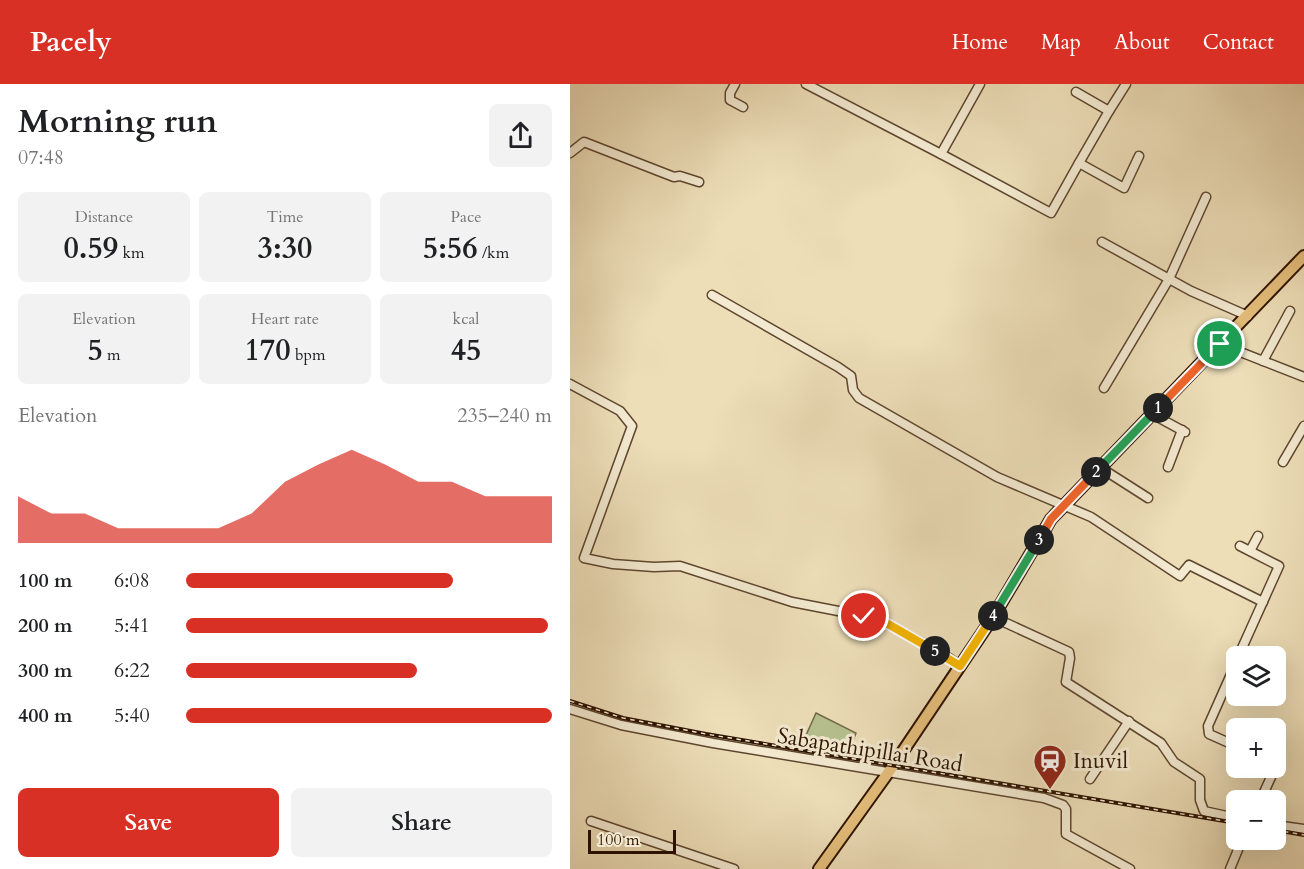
<!DOCTYPE html>
<meta charset="utf-8">
<style>
:root{--surface:#fff;--page:#f2f2f2;--text:#202124;--muted:#757577;--accent:#d93025}
body{margin:0;font-family:Cardo,serif;background:var(--page);color:var(--text);height:100vh;display:flex;flex-direction:column;font-size:22px;white-space:nowrap}
*{box-sizing:border-box;margin:0}
p{font-size:20px;color:var(--muted)}
.icon{flex:none;width:33px;height:33px;fill:none;stroke:currentColor;stroke-width:2;stroke-linecap:round;stroke-linejoin:round}
.map{position:relative;flex:1;overflow:hidden}
.side{display:flex;flex-direction:column;background:var(--surface);width:570px}
.side>*{flex:none}
.controls{position:absolute;left:656px;top:562px;display:grid;gap:12px}
.controls a{display:grid;place-items:center;width:60px;height:60px;border-radius:9px;background:var(--surface);box-shadow:0 6px 24px #0002;font-size:30px}
.scale{position:absolute;left:18px;bottom:15px;width:88px;box-sizing:border-box;padding-left:6px;border:3px solid #2e1300;border-top:0;font-size:16px;line-height:21px;white-space:nowrap;color:#2e1300;-webkit-text-stroke:4px #f3ead1;paint-order:stroke}
.pin{position:absolute;display:grid;place-items:center;width:51px;height:51px;color:#fff;margin:-26px;border:3px solid #fff;border-radius:50%;box-shadow:0 2px 6px #0007}
.km{position:absolute;width:30px;height:30px;margin:-15px;border-radius:50%;background:#222;color:#fff;font-size:16px;line-height:30px;text-align:center}
.round{display:grid;place-items:center;flex:none;width:63px;height:63px;border-radius:9px;background:var(--page)}
.summary{display:flex;align-items:center;justify-content:space-between;height:102px;padding:0 18px}
h1{font-size:33px;font-weight:700;line-height:45px}
.metrics{display:grid;grid-template-columns:repeat(3,1fr);gap:9px;height:102px;padding:6px 18px}
.metrics div{display:grid;align-content:center;border-radius:9px;background:var(--page);text-align:center}
.metrics b{font-size:30px;font-weight:700}
.metrics small{font-size:16px;font-weight:400}
.metrics p{font-size:16px}
.chart{height:168px;padding:12px 18px}
.chart p{display:flex;justify-content:space-between}
.chart svg{width:100%;height:108px;margin-top:6px;fill:var(--accent);opacity:.7}
.primary-button{display:flex;gap:12px;margin-top:auto;padding:12px 18px}
.primary-button a{flex:1;height:69px;border-radius:9px;background:var(--accent);color:#fff;font-size:24px;font-weight:700;line-height:69px;text-align:center}
.primary-button a+a{background:var(--page);color:var(--text)}
ul{padding:0 18px;list-style:none;font-size:20px}
li{display:grid;grid-template-columns:96px 72px 1fr;align-items:center;height:45px}
li i{height:15px;border-radius:8px;background:var(--accent)}
header{display:flex;align-items:center;gap:36px;box-sizing:border-box;height:84px;padding:0 30px;background:var(--accent);color:#fff}
header strong{font-size:28px}
nav{display:flex;gap:33px;margin-inline-start:auto;font-size:21px}
main{display:flex;flex:1;min-height:0}
.map>svg:first-child{display:block}
.green{fill:#b7c190;stroke:#726a48;stroke-width:1.5}
.lines{fill:none;stroke-linecap:round;stroke-linejoin:round}
.minor-casing{stroke:#5e462e;stroke-width:11}
.major-casing{stroke:#2e1300;stroke-width:14}
.minor{stroke:#f3ead1;stroke-width:8}
.major{stroke:#e6bf7c;stroke-width:10}
.rail-casing{stroke:#2e1300;stroke-width:4}
.rail{stroke:#f3ead1;stroke-width:1.5;stroke-dasharray:4.5;stroke-linecap:butt}
.split-1-casing{stroke:#fff;stroke-width:12}
.split-2-casing{stroke:#fff;stroke-width:12}
.split-3-casing{stroke:#fff;stroke-width:12}
.split-4-casing{stroke:#fff;stroke-width:12}
.split-5-casing{stroke:#fff;stroke-width:12}
.split-6-casing{stroke:#fff;stroke-width:12}
.split-1{stroke:#f0652b;stroke-width:8}
.split-2{stroke:#22a559;stroke-width:8}
.split-3{stroke:#f0652b;stroke-width:8}
.split-4{stroke:#22a559;stroke-width:8}
.split-5{stroke:#f5b400;stroke-width:8}
.split-6{stroke:#f5b400;stroke-width:8}
.labels{text-anchor:middle;dominant-baseline:central;stroke-width:6;stroke-linejoin:round;paint-order:stroke}
.street-label{font-size:22px;fill:#2e1300;stroke:#f3ead1}
.poi-label{font-size:22px;fill:#2e1300;stroke:#f3ead1;text-anchor:start}
</style>
<header>
<strong>Pacely</strong>
<nav><a>Home</a><a>Map</a><a>About</a><a>Contact</a></nav>
</header>
<main>
<section class="side">
<div class="summary"><div><h1>Morning run</h1><p>07:48</p></div><a class="round"><svg class="icon" aria-label="share" viewBox="0 0 24 24"><path d="M12 15V3M7 8l5-5 5 5M5 13v7h14v-7"/></svg></a></div>
<div class="metrics">
<div><p>Distance</p><b>0.59<small> km</small></b></div>
<div><p>Time</p><b>3:30</b></div>
<div><p>Pace</p><b>5:56<small> /km</small></b></div>
</div>
<div class="metrics">
<div><p>Elevation</p><b>5<small> m</small></b></div>
<div><p>Heart rate</p><b>170<small> bpm</small></b></div>
<div><p>kcal</p><b>45</b></div>
</div>
<div class="chart"><p><span>Elevation</span>235–240 m</p>
<svg viewBox="0 0 160 44" preserveAspectRatio="none"><path d="M0 44V25L10 32L20 32L30 38L40 38L50 38L60 38L70 32L80 19L90 12L100 6L110 12L120 19L130 19L140 25L150 25L160 25V44z"/></svg>
</div>
<ul>
<li><b>100 m</b>6:08<i style="width:73%"></i></li>
<li><b>200 m</b>5:41<i style="width:99%"></i></li>
<li><b>300 m</b>6:22<i style="width:63%"></i></li>
<li><b>400 m</b>5:40<i style="width:100%"></i></li>
</ul>
<div class="primary-button"><a>Save</a><a>Share</a></div>
</section>
<div class="map">
<svg width="734" height="785" viewBox="0 0 734 785">
<rect width="100%" height="100%" fill="#eddeb8"/>
<filter id="stains"><feTurbulence type="fractalNoise" baseFrequency=".00333" numOctaves="4"/><feColorMatrix values="0 0 0 0 .2 0 0 0 0 .09 0 0 0 0 .02 0 0 0 .5 -.17"/></filter>
<radialGradient id="worn" r=".72"><stop offset=".6" stop-color="#630" stop-opacity="0"/><stop offset="1" stop-color="#630" stop-opacity=".3"/></radialGradient>
<polygon class="green" points="246,629 286,649 275,677 228,669"/>
<g class="lines">
<defs>
<g id="minor">
<polyline points="165,0 160,9 160,16 173,23"/>
<polyline points="236,0 371,70 481,129 509,79 554,104 569,72"/>
<polyline points="506,8 539,27 509,79"/>
<polyline points="539,27 556,0"/>
<polyline points="0,69 14,58 104,93 110,92 129,98"/>
<polyline points="371,70 410,0"/>
<polyline points="532,158 621,207 678,232"/>
<polyline points="142,211 268,283 281,292 283,306 289,314 427,393 521,433 610,492 619,481 693,518"/>
<polyline points="650,260 734,293"/>
<polyline points="693,277 720,227"/>
<polyline points="0,300 50,327 62,342 14,474 43,480 84,483 110,482 222,518 294,532 318,540 379,574 390,582"/>
<polyline points="534,304 599,195 636,113"/>
<polyline points="582,330 615,348"/>
<polyline points="713,378 734,342"/>
<polyline points="598,383 612,346"/>
<polyline points="531,384 578,414"/>
<polyline points="680,467 688,452"/>
<polyline points="423,533 499,568 500,574 496,598 591,659 604,678 630,695 630,716 634,727 666,734"/>
<polyline points="668,573 709,482 670,462"/>
<polyline points="666,579 638,642 639,650 666,662"/>
<polyline points="0,625 51,641 143,659 474,714 493,721 496,725 496,750 560,785"/>
<polyline points="520,695 559,637"/>
<polyline points="690,717 707,680 705,679"/>
<polyline points="21,737 164,785"/>
<polyline points="705,741 734,745"/>
<polyline points="660,785 672,756"/>
</g>
<polyline id="major" points="249,785 323,682 423,533 481,435 734,172"/>
</defs>
<use href="#minor" class="minor-casing"/>
<use href="#major" class="major-casing"/>
<use href="#minor" class="minor"/>
<use href="#major" class="major"/>
<defs>
<g id="rail">
<polyline points="0,617 53,634 136,650 666,739"/>
<polyline points="705,746 734,751"/>
</g>
</defs>
<use href="#rail" class="rail-casing"/>
<use href="#rail" class="rail"/>
</g>
<g class="lines">
<defs>
<polyline id="split-1" points="588,324 650,260"/>
<polyline id="split-2" points="526,388 588,324"/>
<polyline id="split-3" points="469,456 481,435 526,388"/>
<polyline id="split-4" points="423,532 469,456"/>
<polyline id="split-5" points="365,567 390,582 423,532"/>
<polyline id="split-6" points="294,532 318,540 365,567"/>
</defs>
<use href="#split-1" class="split-1-casing"/>
<use href="#split-2" class="split-2-casing"/>
<use href="#split-3" class="split-3-casing"/>
<use href="#split-4" class="split-4-casing"/>
<use href="#split-5" class="split-5-casing"/>
<use href="#split-6" class="split-6-casing"/>
<use href="#split-1" class="split-1"/>
<use href="#split-2" class="split-2"/>
<use href="#split-3" class="split-3"/>
<use href="#split-4" class="split-4"/>
<use href="#split-5" class="split-5"/>
<use href="#split-6" class="split-6"/>
</g>
<defs>
<symbol id="station-pin" viewBox="-11 -11 22 30"><path d="M0 17L-7.5 6A9.5 9.5 0 1 1 7.5 6Z" fill="#8f2418" stroke="#f3ead1"/><path d="M-3-6H3Q5-6 5-4V2Q5 4 3 4L4.5 6H3L1.5 4h-3L-3 6H-4.5L-3 4Q-5 4-5 2V-4Q-5-6-3-6ZM-3.5-4v3h7v-3ZM-3.5 1v1.5H-2V1ZM2 1v1.5H3.5V1Z" fill="#fff"/></symbol>
</defs>
<g fill-rule="evenodd">
<use href="#station-pin" x="461" y="658" width="38" height="52"/>
</g>
<g class="labels">
<g class="street-label">
<text transform="translate(300 666) rotate(9)">Sabapathipillai Road</text>
</g>
<g class="poi-label">
<text x="503" y="677">Inuvil</text>
</g>
</g>
<rect width="100%" height="100%" filter="url(#stains)"/>
<rect width="100%" height="100%" fill="url(#worn)"/>
</svg>
<div class="controls">
<a><svg class="icon" aria-label="layers" viewBox="0 0 24 24"><path d="M12 4l9 5-9 5-9-5zM3 14l9 5 9-5"/></svg></a>
<a>+</a>
<a>−</a>
</div>
<div class="scale">100 m</div>
<div class="pin" style="left:650px;top:260px;background:#1e9e55"><svg class="icon" aria-label="arrive" viewBox="0 0 24 24"><path d="M6 21V4h12l-3 4 3 4H6"/></svg></div>
<div class="pin" style="left:294px;top:532px;background:#d93025"><svg class="icon" aria-label="check" viewBox="0 0 24 24"><path d="M5 12l5 5 9-10"/></svg></div>
<b class="km" style="left:588px;top:324px">1</b>
<b class="km" style="left:526px;top:388px">2</b>
<b class="km" style="left:469px;top:456px">3</b>
<b class="km" style="left:423px;top:532px">4</b>
<b class="km" style="left:365px;top:567px">5</b>
</div>
</main>
